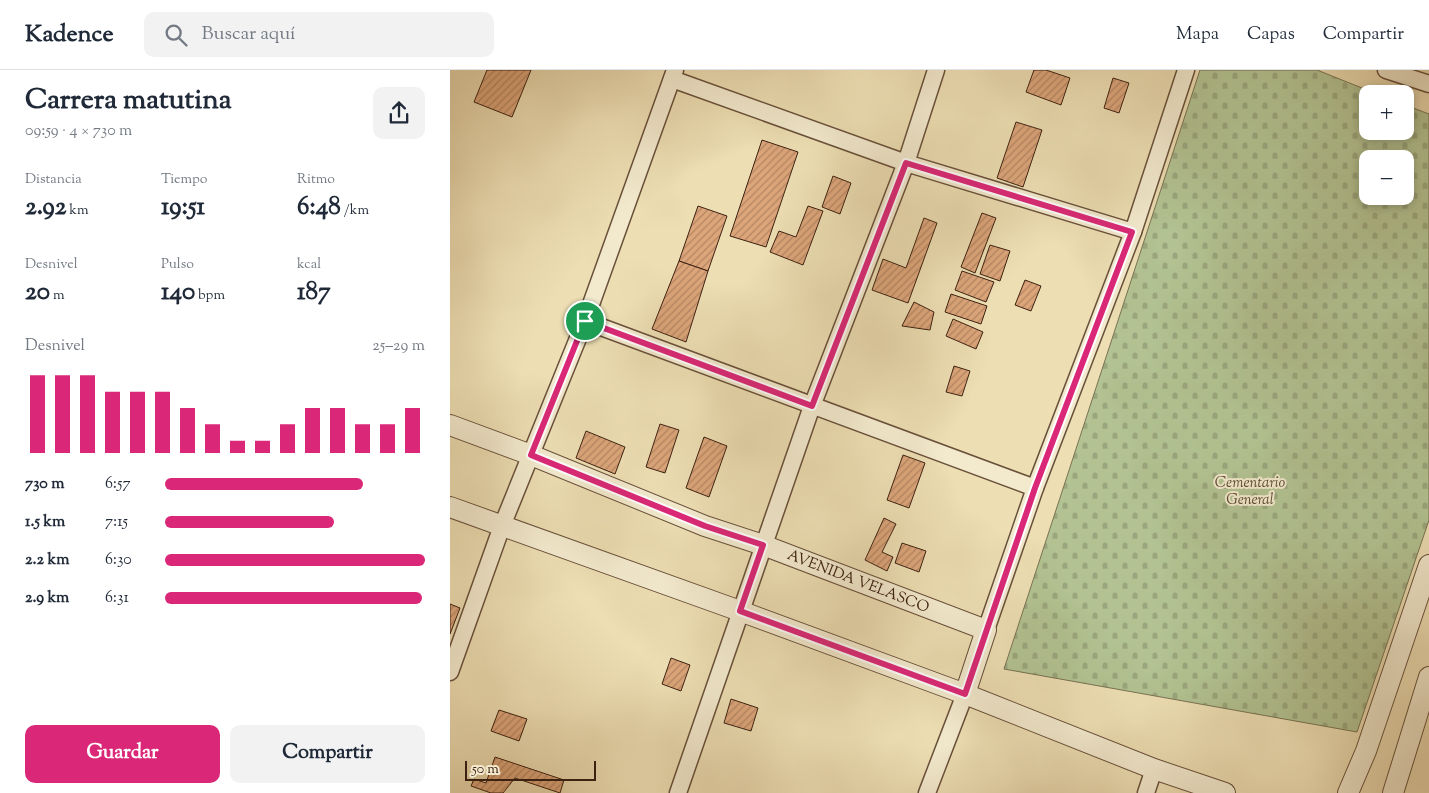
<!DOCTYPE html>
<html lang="es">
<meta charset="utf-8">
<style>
:root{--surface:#fff;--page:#f2f2f3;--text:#1f2937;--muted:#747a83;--line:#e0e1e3;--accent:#db2777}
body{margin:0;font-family:"Sorts Mill Goudy",serif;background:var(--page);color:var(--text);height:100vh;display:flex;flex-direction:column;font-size:19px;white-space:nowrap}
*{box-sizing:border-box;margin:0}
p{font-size:16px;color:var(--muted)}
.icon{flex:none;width:28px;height:28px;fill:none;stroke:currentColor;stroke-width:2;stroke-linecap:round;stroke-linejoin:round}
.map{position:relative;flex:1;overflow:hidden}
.details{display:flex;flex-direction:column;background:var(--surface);width:450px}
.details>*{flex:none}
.tools{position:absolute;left:909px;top:15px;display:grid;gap:10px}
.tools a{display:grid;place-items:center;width:55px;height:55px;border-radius:10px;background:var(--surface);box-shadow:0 2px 8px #0003;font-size:25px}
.scale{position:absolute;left:15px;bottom:12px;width:131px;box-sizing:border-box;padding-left:5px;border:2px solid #3d2111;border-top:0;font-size:14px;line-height:18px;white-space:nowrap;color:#3d2111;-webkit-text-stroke:4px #f3eace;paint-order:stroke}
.pin{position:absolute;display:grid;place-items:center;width:42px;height:42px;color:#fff;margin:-21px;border:2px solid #fff;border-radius:50%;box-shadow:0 1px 5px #0007}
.round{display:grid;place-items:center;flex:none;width:52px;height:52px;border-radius:10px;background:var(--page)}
.headline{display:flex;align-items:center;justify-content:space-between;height:85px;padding:0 25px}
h1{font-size:28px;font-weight:700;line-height:38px}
.figures{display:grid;grid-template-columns:repeat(3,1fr);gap:8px;height:85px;padding:5px 25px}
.figures div{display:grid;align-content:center}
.figures b{font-size:25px;font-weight:700}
.figures small{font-size:14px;font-weight:400}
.figures p{font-size:14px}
.chart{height:140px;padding:10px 25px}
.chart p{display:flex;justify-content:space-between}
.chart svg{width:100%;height:90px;margin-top:5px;stroke:var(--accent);stroke-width:6}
.button{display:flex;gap:10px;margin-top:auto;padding:10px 25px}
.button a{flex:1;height:58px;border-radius:10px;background:var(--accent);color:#fff;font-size:20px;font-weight:700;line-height:58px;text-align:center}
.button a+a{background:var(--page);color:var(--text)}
ul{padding:0 25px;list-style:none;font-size:16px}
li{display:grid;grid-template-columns:80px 60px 1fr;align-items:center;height:38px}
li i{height:12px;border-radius:6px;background:var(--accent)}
header{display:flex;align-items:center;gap:30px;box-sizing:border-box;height:70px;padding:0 25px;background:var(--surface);border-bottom:1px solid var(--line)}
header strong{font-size:24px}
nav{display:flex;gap:28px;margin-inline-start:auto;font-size:18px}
.search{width:350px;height:45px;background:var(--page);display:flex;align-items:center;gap:12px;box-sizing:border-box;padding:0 18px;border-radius:10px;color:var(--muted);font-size:19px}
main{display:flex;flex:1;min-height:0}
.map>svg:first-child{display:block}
.cemetery{fill:url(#cemetery-stones);stroke:#787252;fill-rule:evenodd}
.building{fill:url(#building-hatch);stroke:#3d2111}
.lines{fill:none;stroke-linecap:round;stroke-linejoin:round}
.minor-casing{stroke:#69503a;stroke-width:19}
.tertiary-casing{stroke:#69503a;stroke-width:22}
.minor{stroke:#f3eace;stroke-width:16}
.tertiary{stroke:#f3eace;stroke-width:20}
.route-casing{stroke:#fff;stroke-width:10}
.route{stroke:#db2777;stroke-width:6}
.labels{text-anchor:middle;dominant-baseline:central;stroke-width:4;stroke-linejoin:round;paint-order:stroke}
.park-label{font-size:15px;font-style:italic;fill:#5a4931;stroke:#f3eace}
.street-label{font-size:15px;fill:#3d2111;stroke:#f3eace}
</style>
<header>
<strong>Kadence</strong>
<div class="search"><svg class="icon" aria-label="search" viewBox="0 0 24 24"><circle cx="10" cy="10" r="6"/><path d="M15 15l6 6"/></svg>Buscar aquí</div>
<nav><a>Mapa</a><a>Capas</a><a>Compartir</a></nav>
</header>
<main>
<section class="details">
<div class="headline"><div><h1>Carrera matutina</h1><p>09:59 · 4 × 730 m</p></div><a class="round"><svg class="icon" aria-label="share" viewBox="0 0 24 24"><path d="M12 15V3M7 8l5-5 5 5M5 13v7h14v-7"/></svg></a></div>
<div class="figures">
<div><p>Distancia</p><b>2.92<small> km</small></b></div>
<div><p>Tiempo</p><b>19:51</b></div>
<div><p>Ritmo</p><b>6:48<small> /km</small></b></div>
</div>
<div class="figures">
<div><p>Desnivel</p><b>20<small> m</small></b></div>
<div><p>Pulso</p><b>140<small> bpm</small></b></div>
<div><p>kcal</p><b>187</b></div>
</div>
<div class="chart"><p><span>Desnivel</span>25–29 m</p>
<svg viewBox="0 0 160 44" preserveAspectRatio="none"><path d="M5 44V6M15 44V6M25 44V6M35 44V14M45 44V14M55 44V14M65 44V22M75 44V30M85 44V38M95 44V38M105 44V30M115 44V22M125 44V22M135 44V30M145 44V30M155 44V22"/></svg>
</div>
<ul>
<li><b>730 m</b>6:57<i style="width:76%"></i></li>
<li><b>1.5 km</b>7:15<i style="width:65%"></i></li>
<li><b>2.2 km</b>6:30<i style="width:100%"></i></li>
<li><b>2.9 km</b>6:31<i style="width:99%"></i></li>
</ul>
<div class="button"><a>Guardar</a><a>Compartir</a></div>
</section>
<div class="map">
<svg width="979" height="723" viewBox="0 0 979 723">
<defs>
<pattern id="cemetery-stones" width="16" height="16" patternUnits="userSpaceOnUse" patternTransform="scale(1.25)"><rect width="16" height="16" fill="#b2c292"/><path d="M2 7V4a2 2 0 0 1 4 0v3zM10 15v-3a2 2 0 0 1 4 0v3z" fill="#9aa67d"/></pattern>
<pattern id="building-hatch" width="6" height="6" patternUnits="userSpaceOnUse" patternTransform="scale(1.25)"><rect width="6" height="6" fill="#dca57a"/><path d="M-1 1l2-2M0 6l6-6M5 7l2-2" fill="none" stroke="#b48663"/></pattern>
</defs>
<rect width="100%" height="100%" fill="#eddeb3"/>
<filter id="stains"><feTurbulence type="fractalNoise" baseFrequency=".004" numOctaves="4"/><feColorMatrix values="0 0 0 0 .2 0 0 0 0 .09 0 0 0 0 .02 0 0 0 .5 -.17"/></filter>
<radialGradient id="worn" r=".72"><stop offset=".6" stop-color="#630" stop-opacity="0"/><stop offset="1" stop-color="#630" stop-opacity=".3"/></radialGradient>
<path class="cemetery" d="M 750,0 L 867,0 L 927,24 L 918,24 L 918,61 L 955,61 L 955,35 L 979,44 L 979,450 L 907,662 L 554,599 ZM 918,89 L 955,89 L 955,126 L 918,126 Z"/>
<g class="building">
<polygon points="37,0 81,0 62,47 24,32"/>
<polygon points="584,0 596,0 620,8 611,35 576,22"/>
<polygon points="663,8 679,13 669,43 654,38"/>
<polygon points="566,52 592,60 573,117 547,108"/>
<polygon points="312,70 348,82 316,177 280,166"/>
<polygon points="383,106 401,113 390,144 372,137"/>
<polygon points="248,136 277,146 258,201 229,191"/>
<polygon points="358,136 373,141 353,195 320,182 329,161 346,167"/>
<polygon points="532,143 546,148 525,203 511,197"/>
<polygon points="474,148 487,153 458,233 422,220 433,189 456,198"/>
<polygon points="540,175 560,181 550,211 530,204"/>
<polygon points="229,191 258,201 236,272 202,259"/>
<polygon points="512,201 544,212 536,232 505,220"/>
<polygon points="575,210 591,216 581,241 565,235"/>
<polygon points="501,224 537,236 531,254 495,242"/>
<polygon points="464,232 484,242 480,260 452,256"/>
<polygon points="503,249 533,262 526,279 496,266"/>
<polygon points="504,296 520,301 512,326 496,322"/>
<polygon points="210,354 229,360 215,403 196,397"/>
<polygon points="136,361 175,377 165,404 126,388"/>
<polygon points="254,367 277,376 259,427 236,418"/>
<polygon points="453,385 475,393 459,438 437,430"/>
<polygon points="434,448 446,454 432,482 443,487 437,501 415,490"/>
<polygon points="452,473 476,481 469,502 445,493"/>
<polygon points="0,534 10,538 0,564"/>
<polygon points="221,588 240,595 231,621 212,614"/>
<polygon points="281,629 308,638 301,661 274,653"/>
<polygon points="49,640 77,649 69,671 41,661"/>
<polygon points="45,687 114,710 110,723 65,708 53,723 41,723 21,716 24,709 36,713"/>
</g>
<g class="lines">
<defs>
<g id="minor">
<polyline points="936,0 979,14"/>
<polyline points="222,9 456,93 683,162"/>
<polyline points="135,251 585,418"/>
<polyline points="536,560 585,418 683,162 736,0"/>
<polyline points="0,602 52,456 135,251 225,0"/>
<polyline points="228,723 362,336 456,93 486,0"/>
<polyline points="477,723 515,624"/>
<polyline points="696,723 704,699"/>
</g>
<g id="tertiary">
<polyline points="0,355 81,385 255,456 313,475 536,560 515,624"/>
<polyline points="0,437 290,541 515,624 704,699 775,723"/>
<polyline points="898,723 916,681 979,495"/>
<polyline points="943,723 979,607"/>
</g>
</defs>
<use href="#minor" class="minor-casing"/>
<use href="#tertiary" class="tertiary-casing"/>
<use href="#minor" class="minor"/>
<use href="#tertiary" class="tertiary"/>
</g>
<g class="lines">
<defs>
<polygon id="route" points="456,93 682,162 585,418 515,624 290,541 313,475 255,456 81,385 135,251 362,336"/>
</defs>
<use href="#route" class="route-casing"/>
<use href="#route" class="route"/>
</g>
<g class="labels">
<g class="park-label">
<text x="800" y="413">Cementario<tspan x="800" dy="17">General</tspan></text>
</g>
<g class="street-label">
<text transform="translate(408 512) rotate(21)">AVENIDA VELASCO</text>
</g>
</g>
<rect width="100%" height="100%" filter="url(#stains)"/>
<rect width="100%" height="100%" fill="url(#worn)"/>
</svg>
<div class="tools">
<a>+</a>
<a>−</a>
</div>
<div class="scale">50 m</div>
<div class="pin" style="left:135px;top:251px;background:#1e9e55"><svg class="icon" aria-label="arrive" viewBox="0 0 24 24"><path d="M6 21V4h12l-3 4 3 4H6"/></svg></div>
</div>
</main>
